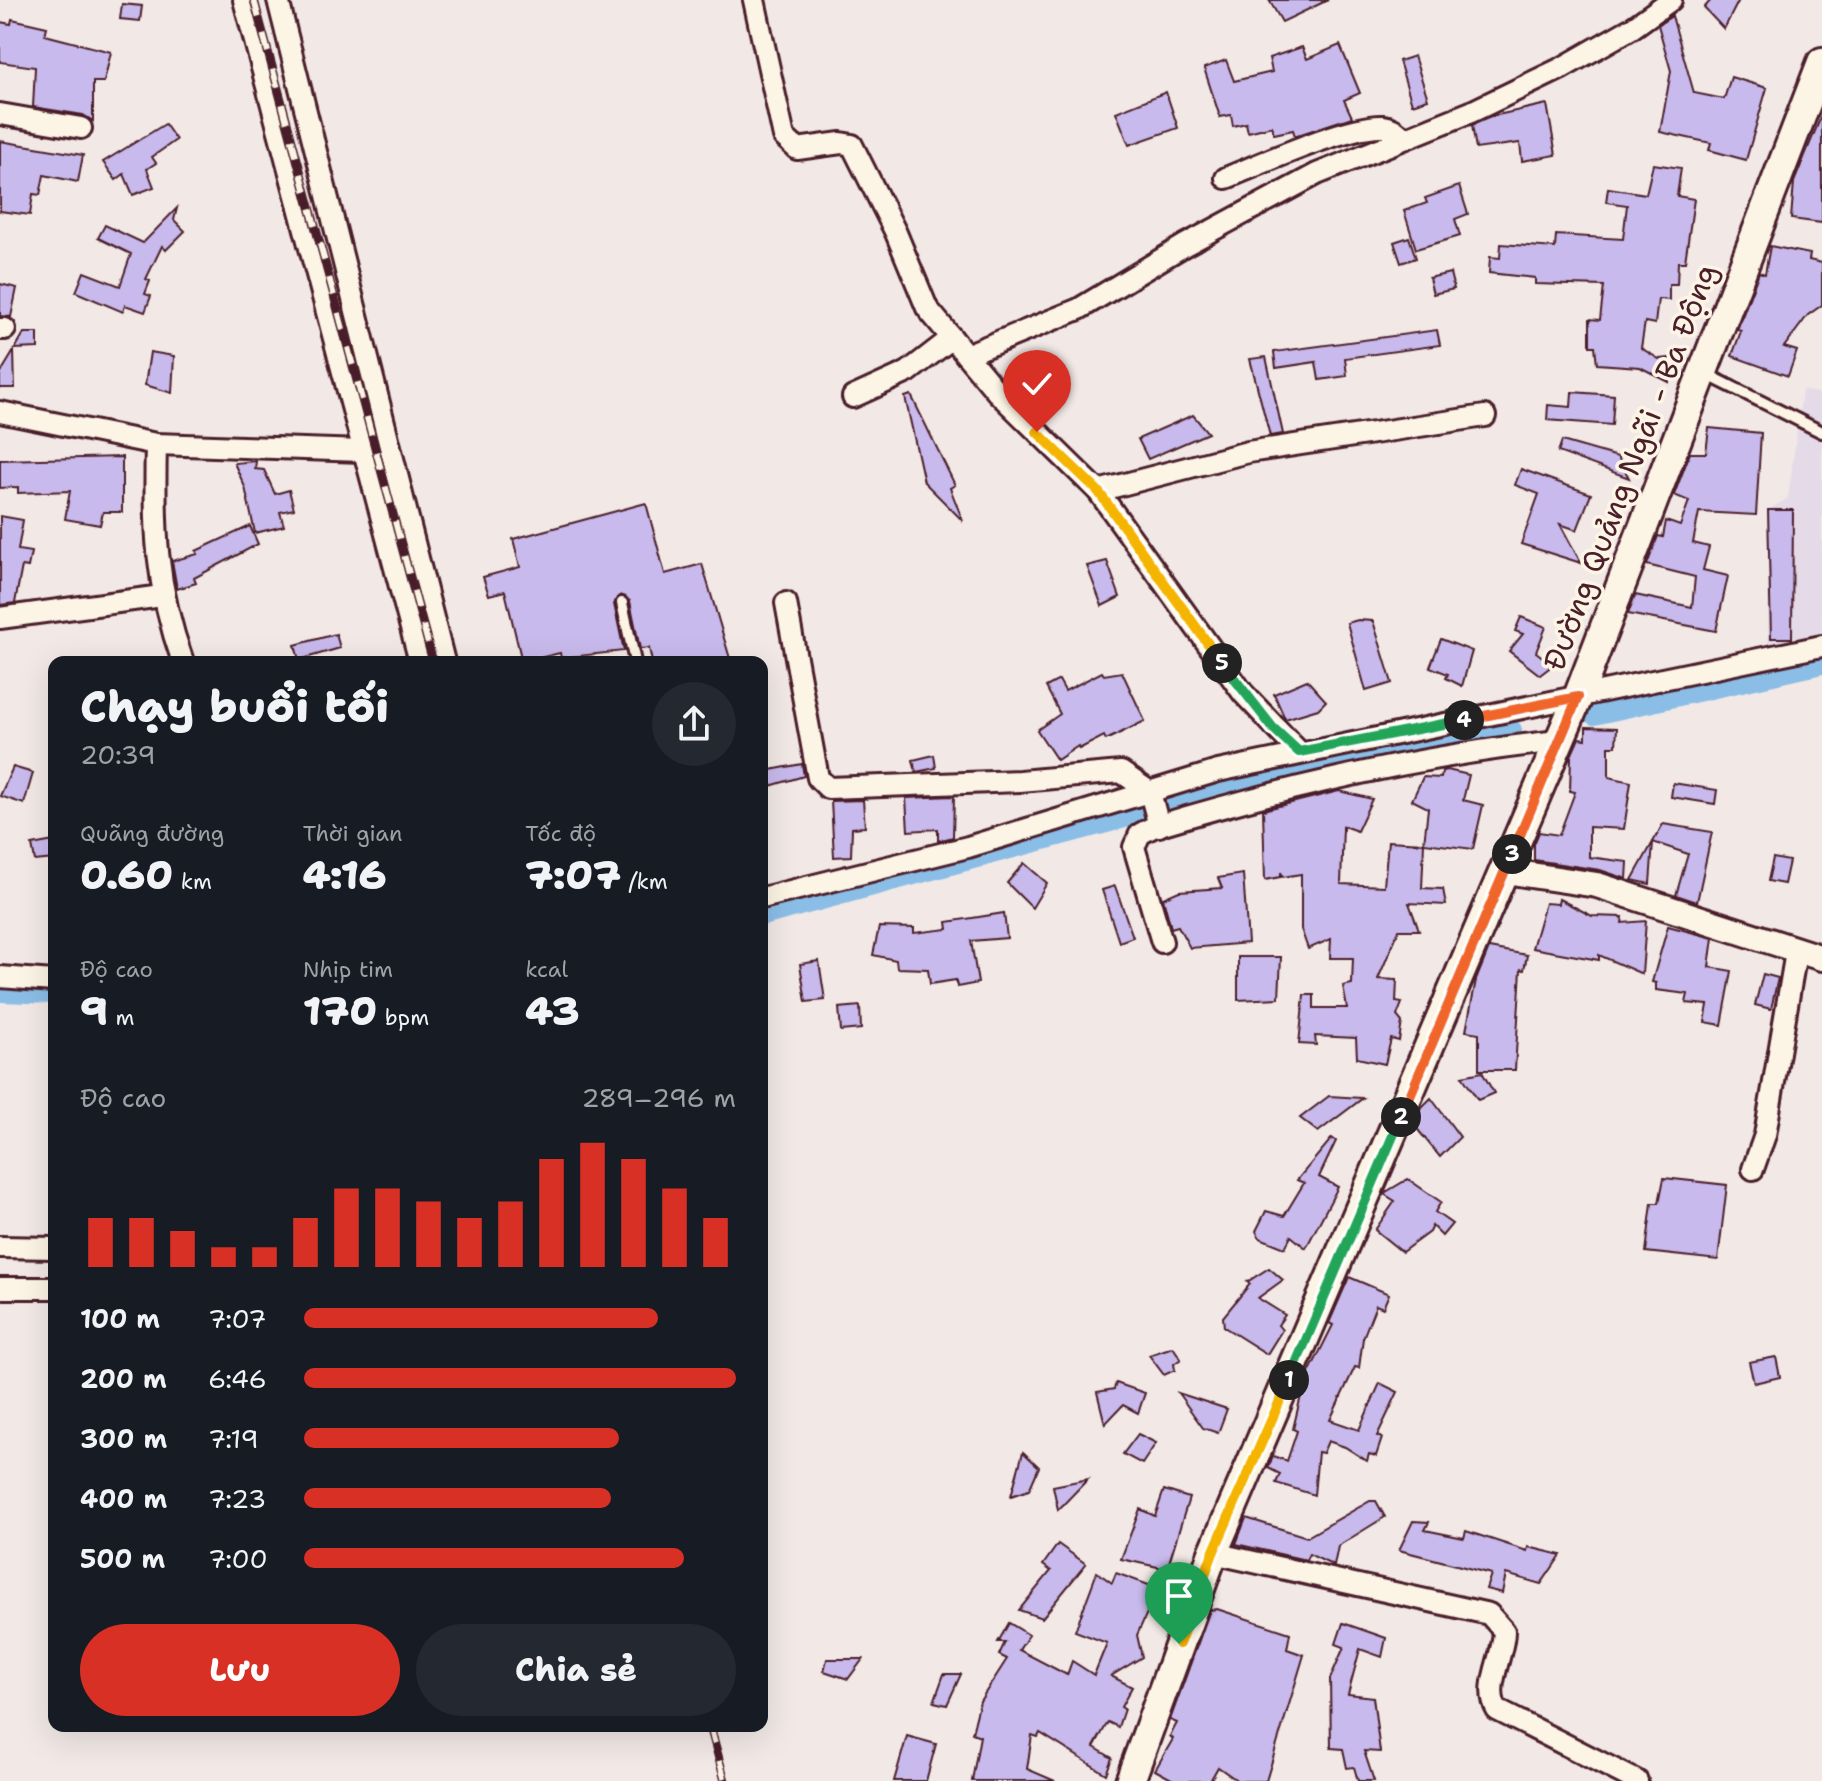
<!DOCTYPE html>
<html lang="vi">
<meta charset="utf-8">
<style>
:root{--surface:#171b24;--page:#242831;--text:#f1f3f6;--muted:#9ea1a6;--accent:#d93025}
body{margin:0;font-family:"Shantell Sans",sans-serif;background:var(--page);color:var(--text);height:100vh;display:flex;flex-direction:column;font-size:30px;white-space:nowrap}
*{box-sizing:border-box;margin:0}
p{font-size:26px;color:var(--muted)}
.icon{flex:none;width:44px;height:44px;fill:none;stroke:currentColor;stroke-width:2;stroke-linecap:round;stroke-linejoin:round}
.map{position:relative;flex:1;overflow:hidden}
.panel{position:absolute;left:48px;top:656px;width:720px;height:1076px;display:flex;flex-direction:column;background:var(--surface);border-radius:16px;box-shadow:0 8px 32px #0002}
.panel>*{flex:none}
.pin{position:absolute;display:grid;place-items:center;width:68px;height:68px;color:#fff;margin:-82px -34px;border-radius:50% 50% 50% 0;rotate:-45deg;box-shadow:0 0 8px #0007}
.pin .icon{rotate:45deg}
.km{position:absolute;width:40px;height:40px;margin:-20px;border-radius:50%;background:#222;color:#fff;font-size:22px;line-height:40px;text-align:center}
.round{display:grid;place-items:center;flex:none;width:84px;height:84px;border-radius:42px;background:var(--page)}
.summary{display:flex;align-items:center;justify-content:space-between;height:136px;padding:0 32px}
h1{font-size:44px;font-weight:800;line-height:60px}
.figures{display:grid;grid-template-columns:repeat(3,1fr);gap:12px;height:136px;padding:8px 32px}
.figures div{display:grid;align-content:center}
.figures b{font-size:40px;font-weight:800}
.figures small{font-size:22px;font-weight:400}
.figures p{font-size:22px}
.chart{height:224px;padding:16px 32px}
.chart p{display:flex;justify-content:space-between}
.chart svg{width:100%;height:144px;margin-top:8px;stroke:var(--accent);stroke-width:6}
.cta{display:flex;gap:16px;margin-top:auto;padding:16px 32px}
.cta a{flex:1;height:92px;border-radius:48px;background:var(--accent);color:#fff;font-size:32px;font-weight:800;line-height:92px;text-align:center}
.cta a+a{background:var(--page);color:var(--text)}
ul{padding:0 32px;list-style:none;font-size:26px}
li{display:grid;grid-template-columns:128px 96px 1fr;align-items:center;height:60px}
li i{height:20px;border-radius:10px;background:var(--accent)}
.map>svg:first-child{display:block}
.built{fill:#e5dbe8}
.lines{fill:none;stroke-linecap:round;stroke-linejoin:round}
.canal{stroke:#8bbee7;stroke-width:20}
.building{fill:#c8baec;stroke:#4a1f2b;stroke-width:2}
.service-casing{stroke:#4a1f2b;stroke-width:16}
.minor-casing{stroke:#4a1f2b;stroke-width:26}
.tertiary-casing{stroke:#4a1f2b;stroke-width:30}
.secondary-casing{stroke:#4a1f2b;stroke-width:34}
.service{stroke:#fcf5e5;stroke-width:10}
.minor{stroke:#fcf5e5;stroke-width:20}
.tertiary{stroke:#fcf5e5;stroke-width:24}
.secondary{stroke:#fcf5e5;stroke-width:28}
.rail-casing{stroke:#4a1f2b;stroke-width:9}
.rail{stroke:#fcf5e5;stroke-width:6;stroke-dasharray:18;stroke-linecap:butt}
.split-1-casing{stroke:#fff;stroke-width:16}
.split-2-casing{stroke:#fff;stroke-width:16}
.split-3-casing{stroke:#fff;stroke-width:16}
.split-4-casing{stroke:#fff;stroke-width:16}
.split-5-casing{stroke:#fff;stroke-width:16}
.split-6-casing{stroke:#fff;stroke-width:16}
.split-1{stroke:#f5b400;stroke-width:10}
.split-2{stroke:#22a559;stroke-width:10}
.split-3{stroke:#f0652b;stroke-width:10}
.split-4{stroke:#f0652b;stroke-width:10}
.split-5{stroke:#22a559;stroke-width:10}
.split-6{stroke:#f5b400;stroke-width:10}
.labels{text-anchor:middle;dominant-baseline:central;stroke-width:7;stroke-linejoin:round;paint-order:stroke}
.street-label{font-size:30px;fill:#4a1f2b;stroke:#fcf5e5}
</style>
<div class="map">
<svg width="1822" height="1781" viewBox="0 0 1822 1781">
<rect width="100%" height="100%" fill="#f2e9e6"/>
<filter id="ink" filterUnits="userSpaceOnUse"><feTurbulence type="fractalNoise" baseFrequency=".0125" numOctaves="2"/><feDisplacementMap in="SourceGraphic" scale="16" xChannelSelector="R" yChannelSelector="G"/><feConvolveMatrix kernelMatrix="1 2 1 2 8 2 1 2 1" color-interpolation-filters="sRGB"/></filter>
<g filter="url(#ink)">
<polygon class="built" points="1802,390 1822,394 1822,637 1768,650 1768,510 1788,498"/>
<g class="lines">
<g class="canal">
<polyline points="1594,715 1822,664"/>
<polyline points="762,916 1388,747 1512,730"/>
<polyline points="0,992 54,994"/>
</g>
</g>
<g class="building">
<polygon points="1269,0 1328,0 1282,22"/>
<polygon points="1711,0 1739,0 1724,29 1704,8"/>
<polygon points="122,4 142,6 140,21 120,19"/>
<polygon points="1672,16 1694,93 1724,99 1731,77 1767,88 1746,160 1709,150 1711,143 1660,132 1671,71 1658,25"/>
<polygon points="12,19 47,27 45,35 111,52 104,82 93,82 93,121 83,115 33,107 35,67 0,62 0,22 11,24"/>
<polygon points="1340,45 1360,93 1344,100 1352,117 1295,136 1293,130 1274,134 1272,126 1248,132 1246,123 1233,126 1231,115 1220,117 1204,68 1226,60 1234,81 1272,72 1269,58 1302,47 1307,59"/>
<polygon points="1414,56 1428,99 1412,104 1399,61"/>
<polygon points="1166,92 1178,128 1129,145 1116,112"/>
<polygon points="1547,104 1556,155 1522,161 1520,143 1476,149 1472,125 1493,116"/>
<polygon points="1822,114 1822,223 1791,219 1794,182"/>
<polygon points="165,124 176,140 152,157 156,163 147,169 154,187 133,195 124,174 116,180 103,162"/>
<polygon points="0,141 83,155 78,182 44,175 40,195 33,194 30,215 0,211"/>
<polygon points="1653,164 1681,168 1677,196 1694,199 1685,262 1678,262 1677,284 1669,284 1669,300 1658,299 1655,324 1645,322 1641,348 1659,359 1669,358 1669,382 1640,367 1597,364 1595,346 1590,346 1590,319 1600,320 1604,286 1535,284 1535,278 1489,273 1490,257 1500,258 1501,244 1555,248 1556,235 1623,239 1627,205 1606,202 1608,188 1646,194"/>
<polygon points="1459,186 1468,214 1455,219 1460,236 1416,249 1404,211 1427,203 1425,198"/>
<polygon points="177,208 174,220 185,231 166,250 162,246 146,279 150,281 145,294 151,296 145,312 125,305 123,312 76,292 84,272 120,286 131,254 98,238 105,225 143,243"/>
<polygon points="1409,237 1416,258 1401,263 1394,242"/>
<polygon points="1770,246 1810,254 1809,260 1822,263 1822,305 1808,315 1784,347 1797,351 1788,376 1732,356 1741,331 1737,330 1759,272 1765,274"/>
<polygon points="1450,273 1454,289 1433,294 1429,278"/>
<polygon points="0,284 17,288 11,317 0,316"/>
<polygon points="1437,330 1440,345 1345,358 1347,376 1319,380 1316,362 1276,368 1274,352"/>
<polygon points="24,333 38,333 38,348 15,349"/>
<polygon points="14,351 15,388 0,388 0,374"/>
<polygon points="150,352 174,356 172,393 145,385"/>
<polygon points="1266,357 1283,434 1270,436 1250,359"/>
<polygon points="1572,392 1614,395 1612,425 1547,420 1548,405 1571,407"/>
<polygon points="911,395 955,485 950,488 963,521 924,482 905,397"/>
<polygon points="1193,415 1208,433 1148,459 1138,439"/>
<polygon points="1709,428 1761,433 1756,515 1699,512 1693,543 1709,547 1703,570 1728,576 1716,631 1628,614 1635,595 1692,607 1695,577 1647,565 1658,536 1663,537 1666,521 1680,526 1689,501 1674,495 1690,453 1706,453"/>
<polygon points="1562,441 1618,457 1629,478 1558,452"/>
<polygon points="122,457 122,512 103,512 100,525 65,519 70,491 18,493 18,487 0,488 0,460"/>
<polygon points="256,461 255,469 264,470 275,494 289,490 294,509 280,512 284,526 255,533 245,487 234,463"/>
<polygon points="1521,469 1591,494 1577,530 1560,524 1581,563 1521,544 1539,494 1515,485"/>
<polygon points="646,503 665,574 702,564 731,662 652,662 649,648 640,649 630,601 621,595 614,604 624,651 561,658 560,653 522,662 505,591 489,595 483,577 520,567 513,539"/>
<polygon points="1768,510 1793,510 1792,638 1771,638"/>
<polygon points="0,516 23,520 18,550 31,552 28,567 22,566 15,603 0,605"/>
<polygon points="250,526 258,544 194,578 196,583 177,589 172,561 198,554 196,551"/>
<polygon points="1107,561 1120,597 1102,606 1087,566"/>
<polygon points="1521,617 1546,627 1536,652 1553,665 1540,675 1509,651 1523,634 1515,631"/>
<polygon points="1358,620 1373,621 1392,683 1366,691 1347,623"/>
<polygon points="336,634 340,648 299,660 295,645"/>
<polygon points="1441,639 1472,651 1462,686 1446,678 1448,674 1430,667"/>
<polygon points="1102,672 1104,675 1122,672 1145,721 1106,740 1104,736 1079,749 1078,746 1057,760 1037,730 1060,714 1046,687 1059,680 1065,691"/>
<polygon points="1307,680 1326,701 1318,709 1285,719 1274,694"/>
<polygon points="1586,727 1617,728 1616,746 1609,746 1609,777 1631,782 1624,829 1589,827 1589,857 1628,862 1627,879 1600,870 1534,860 1534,844 1539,832 1559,835 1575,792 1570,791 1571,756 1579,738 1586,739"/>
<polygon points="934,755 936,768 916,772 913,760"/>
<polygon points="802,764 804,776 770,786 765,771"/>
<polygon points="13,767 33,773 24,804 0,796"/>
<polygon points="1447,770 1469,775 1463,800 1483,805 1473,849 1424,843 1428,808 1412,800 1423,777 1441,778 1442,771"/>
<polygon points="1673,783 1717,790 1715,804 1671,797"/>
<polygon points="1339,791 1372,799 1357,831 1343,826 1341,884 1384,886 1388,841 1424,843 1422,888 1443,889 1446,905 1409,903 1419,930 1399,930 1378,979 1397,980 1396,1002 1402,1003 1397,1016 1402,1022 1399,1041 1391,1039 1385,1064 1357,1058 1356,1038 1315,1036 1316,1045 1299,1044 1304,995 1314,995 1314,1008 1347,1008 1343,986 1352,984 1353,958 1330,958 1331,939 1308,949 1301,929 1301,874 1283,877 1281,872 1281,877 1265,880 1263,810"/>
<polygon points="954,796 953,837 938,841 938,829 908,831 906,798"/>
<polygon points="863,800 865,827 852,828 851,856 834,857 831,801"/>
<polygon points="1663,824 1712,832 1697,902 1676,895 1688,854 1653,842 1650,884 1632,880"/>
<polygon points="54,841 54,859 35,861 32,845"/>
<polygon points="1773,858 1789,861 1784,884 1768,881"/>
<polygon points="1024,863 1047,883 1032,908 1007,883"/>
<polygon points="1243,874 1248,943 1190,948 1178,926 1171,928 1163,898 1179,891 1222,888 1218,878"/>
<polygon points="1115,886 1133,937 1119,942 1102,890"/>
<polygon points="1559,899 1592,916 1623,917 1622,923 1646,921 1642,974 1599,955 1599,960 1532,948 1545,903 1558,904"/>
<polygon points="1004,913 1007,938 971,941 978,983 957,987 956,980 930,984 928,969 897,968 896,960 873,955 879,927 914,928 914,933 948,929 947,922"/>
<polygon points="1668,926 1713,938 1709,967 1732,971 1722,1025 1705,1022 1708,1005 1686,1003 1688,994 1656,990 1656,983 1652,982"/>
<polygon points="1489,948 1527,955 1524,970 1521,969 1515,1070 1479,1070 1479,1033 1466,1031 1476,980"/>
<polygon points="1238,957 1281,957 1279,998 1238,1000"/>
<polygon points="819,961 825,1000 806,1002 800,964"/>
<polygon points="1763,974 1778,978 1771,1009 1755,1005"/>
<polygon points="860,1006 861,1029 841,1031 839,1008"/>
<polygon points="1482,1072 1494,1093 1478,1100 1462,1076"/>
<polygon points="1329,1096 1363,1098 1318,1132 1300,1118"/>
<polygon points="1431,1098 1460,1137 1440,1157 1414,1125 1422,1107"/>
<polygon points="1332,1138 1336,1141 1319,1177 1338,1187 1306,1248 1291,1236 1285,1248 1260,1238 1256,1231 1266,1211 1284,1216 1304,1183 1297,1180"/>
<polygon points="1664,1178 1727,1185 1718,1260 1646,1252 1652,1203 1659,1203"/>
<polygon points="1408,1179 1441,1202 1435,1212 1452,1224 1442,1236 1432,1226 1429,1232 1402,1252 1375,1230 1395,1201 1384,1194 1386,1192"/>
<polygon points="1269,1268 1283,1280 1258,1298 1285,1315 1278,1325 1282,1330 1267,1354 1224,1327 1223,1317 1250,1284 1247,1282"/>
<polygon points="1349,1277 1389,1294 1383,1308 1376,1305 1363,1338 1359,1368 1355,1367 1330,1420 1359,1430 1380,1383 1398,1392 1377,1436 1382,1438 1376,1456 1369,1454 1367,1461 1345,1447 1328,1441 1323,1453 1318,1452 1314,1495 1276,1483 1280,1474 1268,1468 1273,1456 1287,1461 1297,1431 1293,1429 1304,1383 1333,1325 1329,1323"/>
<polygon points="1173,1347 1181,1359 1174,1364 1175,1370 1164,1375 1149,1355"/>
<polygon points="1776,1357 1780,1377 1754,1383 1749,1362"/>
<polygon points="1116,1383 1145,1393 1138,1413 1123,1405 1105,1424 1097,1392 1114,1389"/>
<polygon points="1178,1393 1227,1409 1218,1433 1203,1428"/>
<polygon points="1138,1434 1156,1443 1142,1464 1123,1454"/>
<polygon points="1023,1452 1039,1467 1029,1490 1011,1496"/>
<polygon points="1088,1479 1058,1510 1053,1486"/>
<polygon points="1164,1490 1189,1498 1167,1569 1121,1559 1140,1509 1155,1516"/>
<polygon points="1370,1501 1376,1501 1385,1517 1338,1546 1334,1566 1309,1554 1306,1560 1236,1544 1246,1518 1307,1537"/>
<polygon points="1413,1521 1429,1522 1425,1530 1464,1538 1466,1531 1527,1551 1528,1547 1561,1555 1541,1584 1506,1574 1502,1593 1486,1589 1491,1574 1399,1550"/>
<polygon points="1058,1544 1086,1564 1042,1618 1019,1610 1051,1571 1043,1565"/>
<polygon points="1097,1572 1112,1583 1116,1573 1157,1588 1147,1603 1151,1604 1137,1635 1142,1657 1111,1676 1132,1687 1121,1707 1124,1709 1118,1727 1108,1722 1094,1747 1112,1758 1106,1774 1040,1733 1038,1737 1032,1735 1027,1769 1055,1781 972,1781 980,1736 972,1733 980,1701 1007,1659 999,1655 1005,1642 998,1642 1009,1623 1029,1635 1019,1650 1067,1675 1072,1661 1094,1675 1107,1643 1075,1631"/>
<polygon points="1217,1609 1290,1633 1287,1649 1304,1655 1266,1781 1238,1781 1218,1767 1210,1781 1175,1781 1155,1770 1173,1739 1170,1736 1177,1723 1170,1720 1210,1610"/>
<polygon points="1343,1623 1386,1638 1382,1657 1360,1649 1348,1694 1373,1697 1380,1752 1364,1751 1374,1781 1358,1781 1354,1767 1347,1768 1343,1749 1331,1748 1330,1679 1344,1647 1336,1644"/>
<polygon points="827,1659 863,1659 848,1679 824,1671"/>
<polygon points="944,1674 961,1674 947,1705 934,1702"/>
<polygon points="907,1736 936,1744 926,1781 894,1781"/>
</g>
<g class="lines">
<defs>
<g id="service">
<polyline points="1704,373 1822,432"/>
<polyline points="622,603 635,662"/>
</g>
<g id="minor">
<polyline points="244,0 420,662"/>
<polyline points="278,0 444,662"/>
<polyline points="754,0 784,137 797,149 841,143 852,145 896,233 927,308 997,392 1098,491 1243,693 1299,752"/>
<polyline points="0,114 81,128"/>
<path d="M 1226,178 C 1261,164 1349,124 1383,126 C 1393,127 1398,133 1405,138"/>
<polyline points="0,329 5,329"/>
<polyline points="966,355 1079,309 1185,245 1317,174 1471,112 1562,68 1632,28 1671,0"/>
<polyline points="853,397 908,372 952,338"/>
<polyline points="0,412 156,444 363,451"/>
<path d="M 156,444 C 154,526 155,584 183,662"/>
<polyline points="1098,491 1248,452 1485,416"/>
<polyline points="786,603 818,778 828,788 1020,781 1121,772 1150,792 1159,826"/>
<polyline points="0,618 162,596"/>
<polyline points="762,898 968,847 1218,771 1822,646"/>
<path d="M 1162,942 L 1134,847 L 1140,834 L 1153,827 C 1282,788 1425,755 1559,741"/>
<polyline points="0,977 54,981"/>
<polyline points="1753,1169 1765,1135 1796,952"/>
<polyline points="0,1247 54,1248"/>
<polyline points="0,1288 54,1288"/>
<path d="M 1213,1553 L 1489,1614 L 1504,1631 C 1504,1656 1483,1687 1497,1710 L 1637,1781"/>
</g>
<polyline id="tertiary" points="1505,871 1597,885 1822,958"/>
<polyline id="secondary" points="1130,1781 1213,1553 1578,697 1822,62"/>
</defs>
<use href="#service" class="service-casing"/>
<use href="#minor" class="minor-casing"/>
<use href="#tertiary" class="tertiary-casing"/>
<use href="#secondary" class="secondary-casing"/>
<use href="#service" class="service"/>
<use href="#minor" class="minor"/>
<use href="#tertiary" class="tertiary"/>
<use href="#secondary" class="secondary"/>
<defs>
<g id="rail">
<polyline points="254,0 433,662"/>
<polyline points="710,1726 725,1781"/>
</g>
</defs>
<use href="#rail" class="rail-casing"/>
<use href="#rail" class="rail"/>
</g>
</g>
<g class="lines" filter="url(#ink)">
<defs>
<polyline id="split-1" points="1179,1644 1213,1553 1289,1380"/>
<polyline id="split-2" points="1289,1380 1401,1117"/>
<polyline id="split-3" points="1401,1117 1512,854"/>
<polyline id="split-4" points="1464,720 1578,697 1512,854"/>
<polyline id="split-5" points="1222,663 1273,728 1299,752 1464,720"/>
<polyline id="split-6" points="1037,432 1098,491 1222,663"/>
</defs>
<use href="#split-1" class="split-1-casing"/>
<use href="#split-2" class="split-2-casing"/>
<use href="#split-3" class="split-3-casing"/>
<use href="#split-4" class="split-4-casing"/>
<use href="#split-5" class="split-5-casing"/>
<use href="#split-6" class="split-6-casing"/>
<use href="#split-1" class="split-1"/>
<use href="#split-2" class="split-2"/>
<use href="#split-3" class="split-3"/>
<use href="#split-4" class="split-4"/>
<use href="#split-5" class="split-5"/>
<use href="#split-6" class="split-6"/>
</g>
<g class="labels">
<g class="street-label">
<text transform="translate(1630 467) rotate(-69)">Đường Quảng Ngãi - Ba Động</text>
</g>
</g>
</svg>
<div class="pin" style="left:1179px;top:1644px;background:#1e9e55"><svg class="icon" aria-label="arrive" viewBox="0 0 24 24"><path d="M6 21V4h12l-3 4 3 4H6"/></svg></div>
<div class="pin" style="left:1037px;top:432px;background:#d93025"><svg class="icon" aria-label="check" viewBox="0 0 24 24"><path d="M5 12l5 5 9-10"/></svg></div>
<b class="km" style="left:1289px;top:1380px">1</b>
<b class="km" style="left:1401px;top:1117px">2</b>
<b class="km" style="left:1512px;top:854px">3</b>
<b class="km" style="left:1464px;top:720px">4</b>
<b class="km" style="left:1222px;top:663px">5</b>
<section class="panel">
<div class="summary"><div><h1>Chạy buổi tối</h1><p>20:39</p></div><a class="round"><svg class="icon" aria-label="share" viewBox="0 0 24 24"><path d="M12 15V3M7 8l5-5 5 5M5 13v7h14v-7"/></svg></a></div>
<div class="figures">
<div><p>Quãng đường</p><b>0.60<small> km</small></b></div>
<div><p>Thời gian</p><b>4:16</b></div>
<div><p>Tốc độ</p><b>7:07<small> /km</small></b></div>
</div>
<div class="figures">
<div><p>Độ cao</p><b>9<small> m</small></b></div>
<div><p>Nhịp tim</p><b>170<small> bpm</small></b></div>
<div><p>kcal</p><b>43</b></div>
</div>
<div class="chart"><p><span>Độ cao</span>289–296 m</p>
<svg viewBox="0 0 160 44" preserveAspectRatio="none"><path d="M5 44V29M15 44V29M25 44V33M35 44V38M45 44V38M55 44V29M65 44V20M75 44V20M85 44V24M95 44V29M105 44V24M115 44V11M125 44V6M135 44V11M145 44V20M155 44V29"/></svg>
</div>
<ul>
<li><b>100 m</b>7:07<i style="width:82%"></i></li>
<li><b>200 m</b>6:46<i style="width:100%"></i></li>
<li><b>300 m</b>7:19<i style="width:73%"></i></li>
<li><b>400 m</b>7:23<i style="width:71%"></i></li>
<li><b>500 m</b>7:00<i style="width:88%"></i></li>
</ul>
<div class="cta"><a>Lưu</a><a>Chia sẻ</a></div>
</section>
</div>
